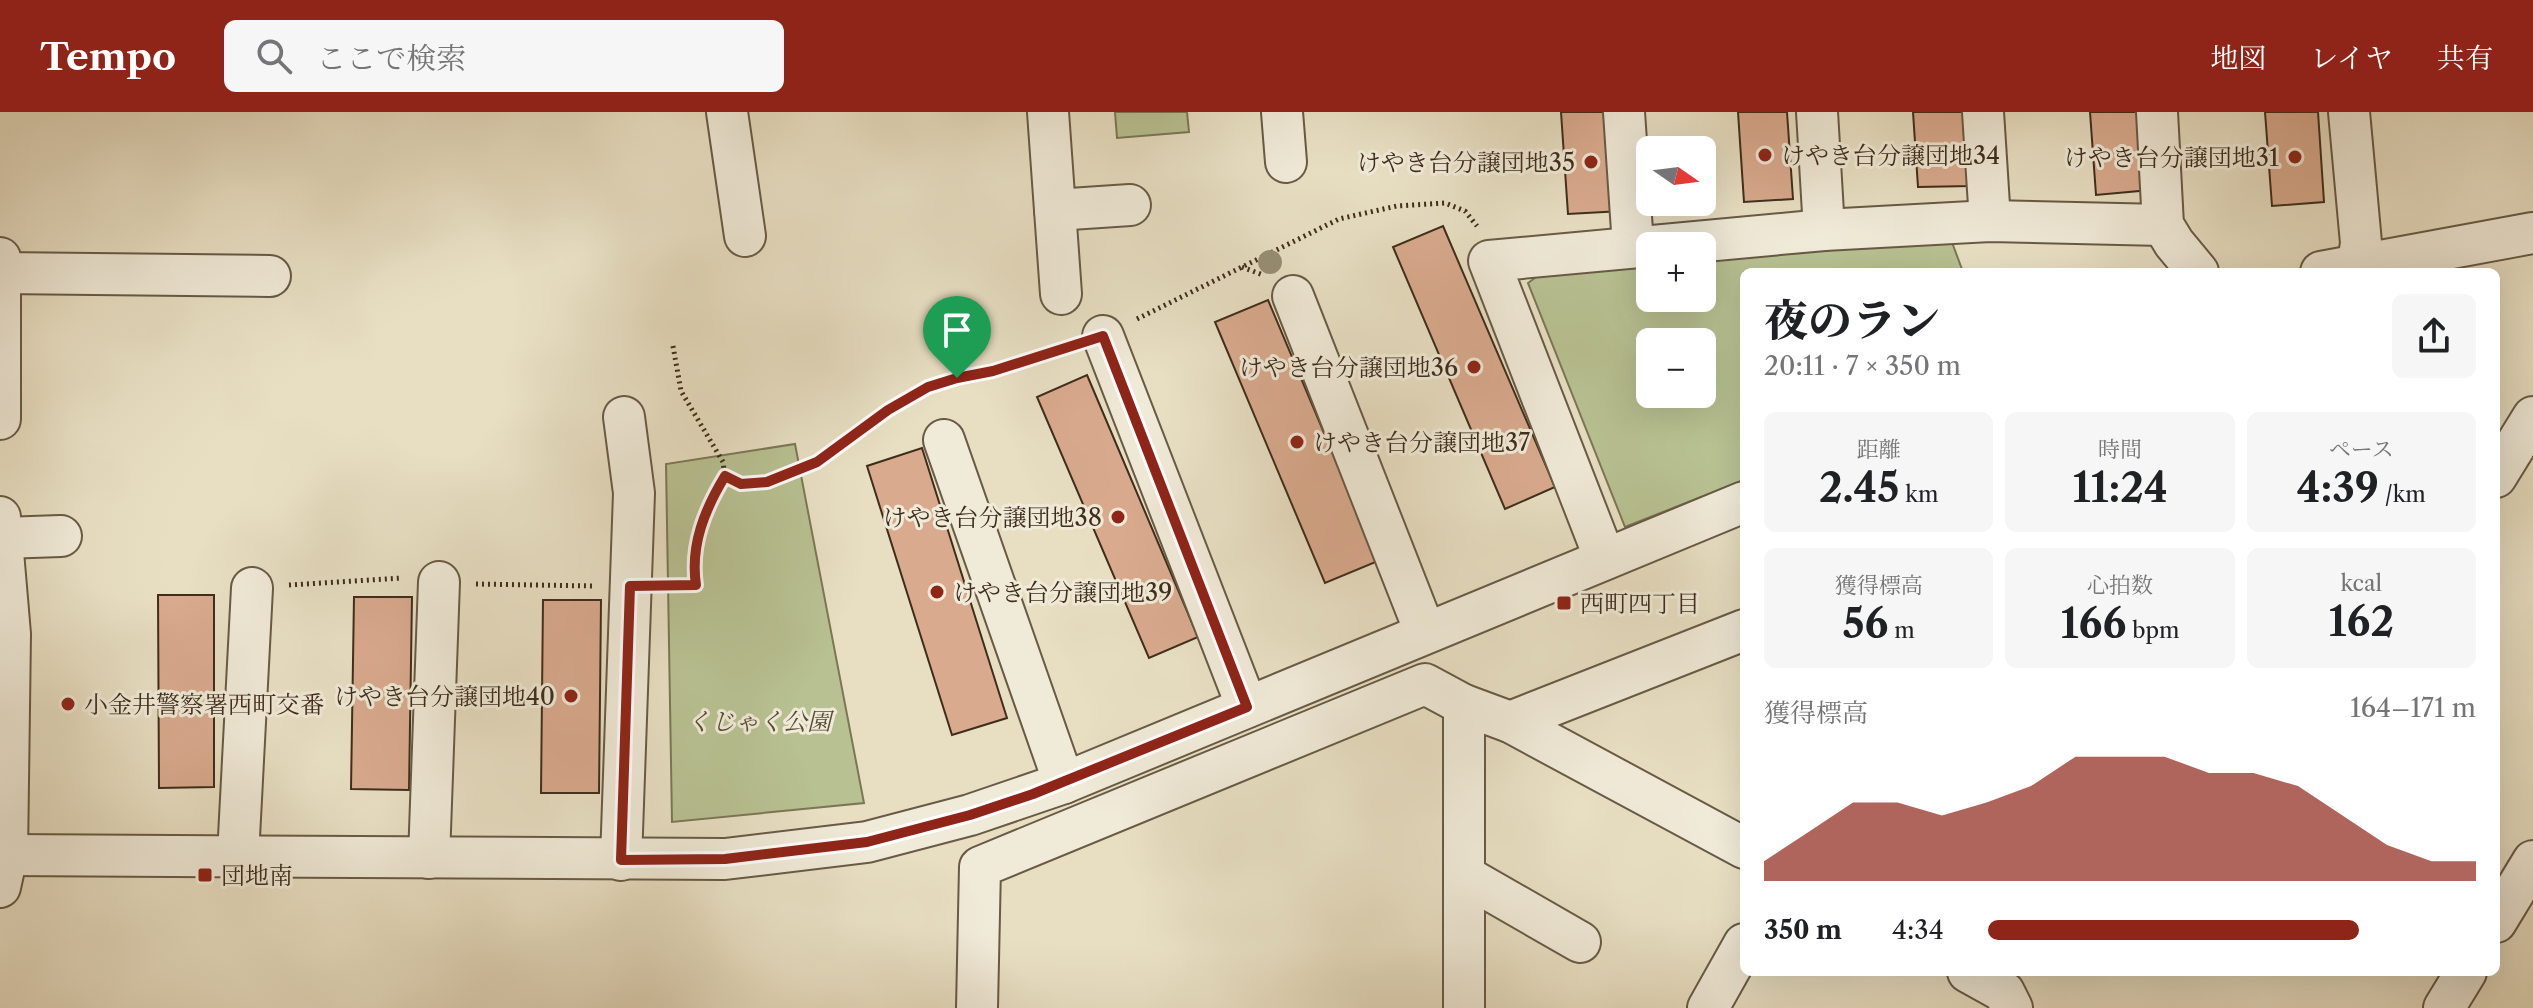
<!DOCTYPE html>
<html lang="ja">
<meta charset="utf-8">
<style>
:root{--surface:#fff;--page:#f6f6f6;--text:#202124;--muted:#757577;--accent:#8f2418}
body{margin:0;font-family:"Libre Caslon Text","Noto Serif JP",serif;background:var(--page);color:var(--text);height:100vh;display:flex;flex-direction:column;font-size:30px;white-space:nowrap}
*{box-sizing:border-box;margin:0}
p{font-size:26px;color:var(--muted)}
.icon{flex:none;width:44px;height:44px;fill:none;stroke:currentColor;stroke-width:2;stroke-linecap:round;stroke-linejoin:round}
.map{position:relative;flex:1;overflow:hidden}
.panel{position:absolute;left:1740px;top:156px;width:760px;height:708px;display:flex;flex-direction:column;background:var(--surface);border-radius:12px;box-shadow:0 8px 32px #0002}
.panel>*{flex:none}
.needle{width:52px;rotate:104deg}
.tools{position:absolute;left:1636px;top:24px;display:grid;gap:16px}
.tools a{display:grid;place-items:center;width:80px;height:80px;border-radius:12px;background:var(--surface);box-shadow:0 8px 32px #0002;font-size:40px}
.pin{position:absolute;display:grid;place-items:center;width:68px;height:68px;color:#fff;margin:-82px -34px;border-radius:50% 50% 50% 0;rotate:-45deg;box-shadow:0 0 8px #0007}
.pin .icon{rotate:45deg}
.round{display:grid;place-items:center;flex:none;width:84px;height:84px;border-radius:12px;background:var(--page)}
.overview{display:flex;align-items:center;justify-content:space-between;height:136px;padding:0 24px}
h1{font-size:44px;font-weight:800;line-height:60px}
.stats{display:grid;grid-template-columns:repeat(3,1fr);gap:12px;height:136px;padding:8px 24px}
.stats div{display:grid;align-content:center;border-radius:12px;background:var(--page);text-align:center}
.stats b{font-size:40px;font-weight:800}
.stats small{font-size:22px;font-weight:400}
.stats p{font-size:22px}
.chart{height:224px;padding:16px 24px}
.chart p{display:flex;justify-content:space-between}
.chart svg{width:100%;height:144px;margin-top:8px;fill:var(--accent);opacity:.7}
ul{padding:0 24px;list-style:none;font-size:26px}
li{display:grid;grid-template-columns:128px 96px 1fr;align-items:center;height:60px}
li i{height:20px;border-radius:10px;background:var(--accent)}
header{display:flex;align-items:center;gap:48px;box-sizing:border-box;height:112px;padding:0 40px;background:var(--accent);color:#fff}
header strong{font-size:38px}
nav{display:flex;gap:44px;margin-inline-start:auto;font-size:28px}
.search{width:560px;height:72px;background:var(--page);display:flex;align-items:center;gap:20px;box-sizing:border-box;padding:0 28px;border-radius:12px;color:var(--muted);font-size:30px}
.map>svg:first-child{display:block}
.green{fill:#b8c192;stroke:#7b7756;stroke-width:2;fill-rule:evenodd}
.building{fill:#d9aa8e;stroke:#3e2d1b;stroke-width:2}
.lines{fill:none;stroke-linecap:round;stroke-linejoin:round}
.minor-casing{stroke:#685a45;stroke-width:44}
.path{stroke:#3e2d1b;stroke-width:5;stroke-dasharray:2 4;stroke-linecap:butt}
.minor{stroke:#f0ead8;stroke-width:40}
.tree{fill:#988e74}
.route-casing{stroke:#fff;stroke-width:16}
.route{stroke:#8f2418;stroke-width:10}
.poi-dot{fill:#8f2418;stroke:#f0ead8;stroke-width:3}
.labels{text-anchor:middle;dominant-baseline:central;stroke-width:6;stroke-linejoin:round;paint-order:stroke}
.poi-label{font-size:24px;fill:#3e2d1b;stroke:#f0ead8;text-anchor:start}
.park-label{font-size:24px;font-style:italic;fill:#564b33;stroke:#f0ead8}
</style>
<header>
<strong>Tempo</strong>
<div class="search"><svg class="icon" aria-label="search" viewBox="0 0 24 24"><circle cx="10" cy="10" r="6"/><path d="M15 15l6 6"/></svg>ここで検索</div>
<nav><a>地図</a><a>レイヤ</a><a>共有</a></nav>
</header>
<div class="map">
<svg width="2533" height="896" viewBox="0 0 2533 896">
<rect width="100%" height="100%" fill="#e8dfc3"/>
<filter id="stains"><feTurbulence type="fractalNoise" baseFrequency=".0025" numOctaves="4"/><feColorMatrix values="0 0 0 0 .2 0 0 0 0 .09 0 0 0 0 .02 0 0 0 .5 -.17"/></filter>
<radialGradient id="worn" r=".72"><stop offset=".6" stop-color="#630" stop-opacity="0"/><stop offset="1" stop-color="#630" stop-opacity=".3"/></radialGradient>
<g class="green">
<polygon points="1115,0 1187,0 1189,20 1117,26"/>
<path d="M 1950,125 L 1963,160 L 1744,160 L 1744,368 L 1625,415 L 1528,171 L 1558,149 L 1650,143 L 1650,186 L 1702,186 L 1702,140 ZM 1650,230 L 1702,230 L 1702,282 L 1650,282 Z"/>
<polygon points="795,332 864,691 672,710 666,352"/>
</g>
<g class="building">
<polygon points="1561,0 1613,0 1622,99 1568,102"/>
<polygon points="1738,0 1787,0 1793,87 1744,90"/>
<polygon points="1913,0 1964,0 1970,74 1918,75"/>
<polygon points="2090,0 2144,0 2150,78 2096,83"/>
<polygon points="2265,0 2318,0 2324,90 2272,94"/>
<polygon points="1443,114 1555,375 1505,397 1393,135"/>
<polygon points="1268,188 1378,449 1325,471 1215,210"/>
<polygon points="1087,263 1198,525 1149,546 1037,285"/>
<polygon points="922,336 1007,606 952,623 867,354"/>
<polygon points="158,483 214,483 214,675 159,676"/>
<polygon points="354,485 412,485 409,678 351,677"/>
<polygon points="543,488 601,488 599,681 541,681"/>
</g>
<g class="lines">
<defs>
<g id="minor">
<polyline points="727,0 745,124"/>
<polyline points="1048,0 1061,182"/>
<polyline points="1282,0 1286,50"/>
<polyline points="1624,0 1633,134"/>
<polyline points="1817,0 1824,118"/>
<polyline points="1983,0 1990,109"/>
<polyline points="2157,0 2163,113 2174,131 2198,160"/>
<polyline points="2349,0 2361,131 2358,152 2354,160"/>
<polyline points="1055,98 1130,93"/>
<polyline points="0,146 0,307"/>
<polyline points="2321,160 2533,121"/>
<polyline points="1,161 270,164"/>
<polyline points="1293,184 1425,520"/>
<polyline points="1103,224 1247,595"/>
<polyline points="944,328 1064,671"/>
<polyline points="2496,365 2533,305"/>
<polyline points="0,405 10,522 7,743 0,775"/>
<polyline points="2,426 61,424"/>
<polyline points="1605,447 1489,149 1824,118 1990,109 2163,113"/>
<polyline points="1464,593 1464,896"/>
<polyline points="1510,610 1744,518"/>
<polyline points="7,743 725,747 867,730 970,703 1064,671 1744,390"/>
<polyline points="238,744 252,476"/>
<polyline points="429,746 439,470"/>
<polyline points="621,748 634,381 624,305"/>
<polyline points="1465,764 1580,830"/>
<polyline points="2496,810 2533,749"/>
<polyline points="1968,860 2004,880 2012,896"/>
<polyline points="977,896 980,755 1425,572 1464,593 1510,610 1744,736"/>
<polyline points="1708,896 1744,832"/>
<polyline points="2444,896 2466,860"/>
</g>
</defs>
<use href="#minor" class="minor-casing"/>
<g class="path">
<polyline points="1242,155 1263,163"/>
<polyline points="1137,207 1339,107 1397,94 1445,91 1465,99 1477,114"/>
<path d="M 673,234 L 681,279 L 723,350 L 725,364 C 730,367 737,371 742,372 C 797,379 877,301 926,276 C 947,266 970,264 992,259 C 1018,253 1043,243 1069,235"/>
<polyline points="476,472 594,474"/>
<polyline points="289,473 402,466"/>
<path d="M 668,473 L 696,473 C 690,433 705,397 725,364"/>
</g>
<use href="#minor" class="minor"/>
</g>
<circle class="tree" cx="1270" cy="150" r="12"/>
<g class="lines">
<defs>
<path id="route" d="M 1103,224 L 1247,595 L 1033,682 L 970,703 L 867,730 L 725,747 L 621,748 L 630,474 L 696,473 C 690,433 705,397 725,364 L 741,372 L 767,370 L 817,350 L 888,298 L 928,275 L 957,266 L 993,259 Z"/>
</defs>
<use href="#route" class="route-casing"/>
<use href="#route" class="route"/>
</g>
<g class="poi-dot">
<circle cx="1765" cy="43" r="8"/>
<circle cx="2295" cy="45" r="8"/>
<circle cx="1591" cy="50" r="8"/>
<circle cx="1474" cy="255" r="8"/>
<circle cx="1297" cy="330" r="8"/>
<circle cx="1118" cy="405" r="8"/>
<circle cx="937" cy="480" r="8"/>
<rect x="1556" y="483" width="16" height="16" rx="4"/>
<circle cx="571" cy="584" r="8"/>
<circle cx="68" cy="592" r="8"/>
<rect x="197" y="755" width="16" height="16" rx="4"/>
</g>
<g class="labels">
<g class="poi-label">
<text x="1781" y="43">けやき台分譲団地34</text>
<text x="2279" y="45" text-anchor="end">けやき台分譲団地31</text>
<text x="1575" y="50" text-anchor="end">けやき台分譲団地35</text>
<text x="1458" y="255" text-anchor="end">けやき台分譲団地36</text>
<text x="1313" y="330">けやき台分譲団地37</text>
<text x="1102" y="405" text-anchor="end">けやき台分譲団地38</text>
<text x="953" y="480">けやき台分譲団地39</text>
<text x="1580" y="491">西町四丁目</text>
<text x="555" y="584" text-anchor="end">けやき台分譲団地40</text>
<text x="84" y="592">小金井警察署西町交番</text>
<text x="221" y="763">団地南</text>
</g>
<g class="park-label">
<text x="759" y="609">くじゃく公園</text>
</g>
</g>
<rect width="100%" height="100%" filter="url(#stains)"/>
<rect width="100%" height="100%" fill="url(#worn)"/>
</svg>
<div class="tools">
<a><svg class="needle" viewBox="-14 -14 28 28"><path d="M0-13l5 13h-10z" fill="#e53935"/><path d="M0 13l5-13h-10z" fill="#757577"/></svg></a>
<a>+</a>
<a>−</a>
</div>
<div class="pin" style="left:957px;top:266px;background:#1e9e55"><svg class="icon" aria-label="arrive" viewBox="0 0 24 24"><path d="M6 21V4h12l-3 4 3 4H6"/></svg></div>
<section class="panel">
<div class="overview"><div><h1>夜のラン</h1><p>20:11 · 7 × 350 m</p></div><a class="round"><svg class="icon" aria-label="share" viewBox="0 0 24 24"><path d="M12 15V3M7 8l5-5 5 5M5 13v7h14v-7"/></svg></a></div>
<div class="stats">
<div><p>距離</p><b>2.45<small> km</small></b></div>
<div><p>時間</p><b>11:24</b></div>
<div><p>ペース</p><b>4:39<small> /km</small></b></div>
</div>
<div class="stats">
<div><p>獲得標高</p><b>56<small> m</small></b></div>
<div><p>心拍数</p><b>166<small> bpm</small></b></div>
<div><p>kcal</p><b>162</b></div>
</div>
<div class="chart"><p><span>獲得標高</span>164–171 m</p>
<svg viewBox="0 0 160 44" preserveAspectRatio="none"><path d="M0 44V38L10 29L20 20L30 20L40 24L50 20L60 15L70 6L80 6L90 6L100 11L110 11L120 15L130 24L140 33L150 38L160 38V44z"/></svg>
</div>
<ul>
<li><b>350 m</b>4:34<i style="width:76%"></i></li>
</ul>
</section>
</div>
